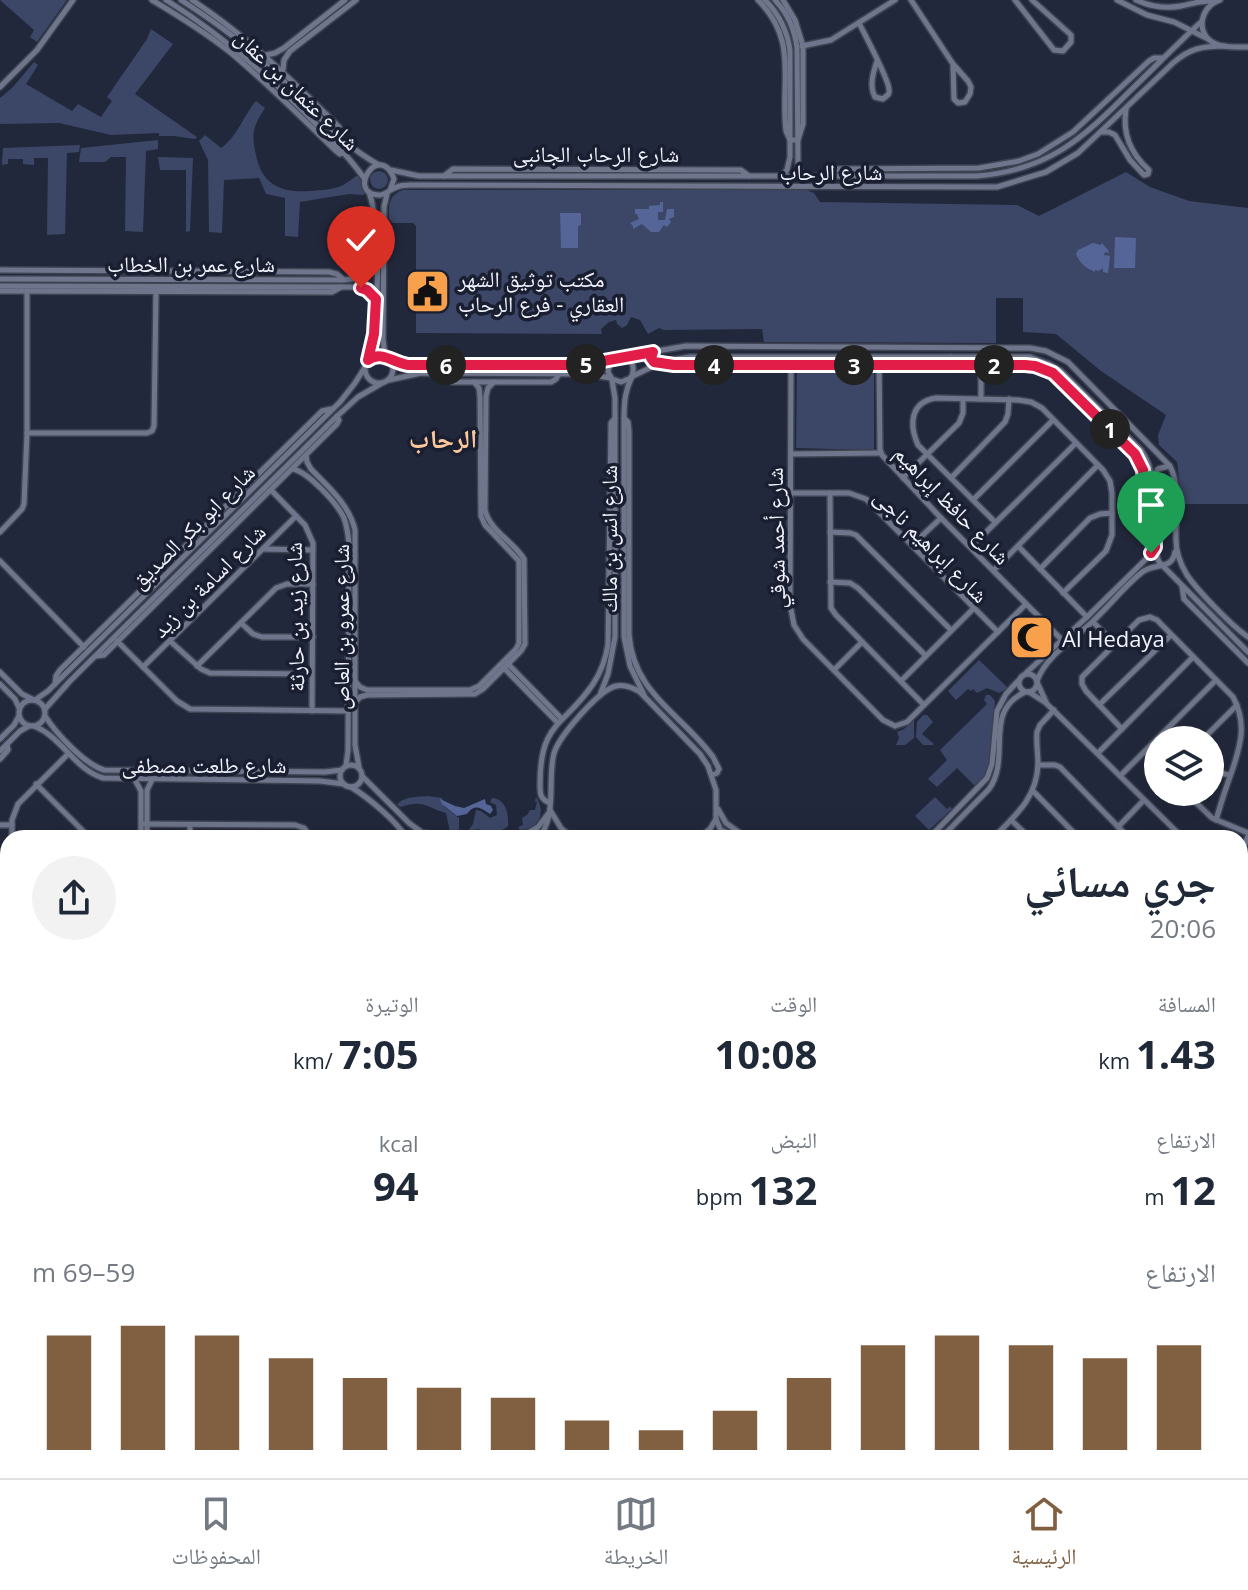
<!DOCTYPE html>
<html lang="ar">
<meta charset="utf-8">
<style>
:root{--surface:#fff;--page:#f2f2f3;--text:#1f2937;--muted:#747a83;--line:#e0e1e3;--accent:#815f41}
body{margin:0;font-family:"Open Sans","Noto Naskh Arabic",sans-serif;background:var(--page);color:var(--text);direction:rtl;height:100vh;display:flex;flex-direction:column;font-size:30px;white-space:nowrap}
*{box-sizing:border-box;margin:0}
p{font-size:26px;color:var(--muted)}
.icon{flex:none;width:44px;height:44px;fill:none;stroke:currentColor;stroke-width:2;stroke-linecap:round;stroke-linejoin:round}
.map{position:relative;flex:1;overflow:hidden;direction:ltr}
.side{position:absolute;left:0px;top:830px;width:1248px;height:648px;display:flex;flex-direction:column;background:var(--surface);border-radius:24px 24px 0 0;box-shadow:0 8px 32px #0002;direction:rtl}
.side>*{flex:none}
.fabs{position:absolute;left:1144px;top:726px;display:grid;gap:16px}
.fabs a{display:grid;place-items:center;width:80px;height:80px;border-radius:50%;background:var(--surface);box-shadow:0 8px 32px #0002;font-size:40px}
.pin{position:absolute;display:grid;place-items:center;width:68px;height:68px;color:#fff;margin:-82px -34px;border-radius:50% 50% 50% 0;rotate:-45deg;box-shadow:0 0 8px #0007}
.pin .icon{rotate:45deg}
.km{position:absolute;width:40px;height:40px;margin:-20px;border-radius:50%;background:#222;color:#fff;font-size:22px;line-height:40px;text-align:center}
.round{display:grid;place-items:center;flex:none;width:84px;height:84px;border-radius:42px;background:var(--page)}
.headline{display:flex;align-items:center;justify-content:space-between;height:136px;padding:0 32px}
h1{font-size:44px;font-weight:700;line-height:60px}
.metrics{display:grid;grid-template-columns:repeat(3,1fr);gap:12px;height:136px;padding:8px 32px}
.metrics div{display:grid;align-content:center}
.metrics b{font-size:40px;font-weight:700}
.metrics small{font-size:22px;font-weight:400}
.metrics p{font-size:22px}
.chart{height:224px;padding:16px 32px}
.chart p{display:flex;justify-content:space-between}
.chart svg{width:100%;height:144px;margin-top:8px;stroke:var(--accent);stroke-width:6}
.dock{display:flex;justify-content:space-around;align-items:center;height:112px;border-top:2px solid var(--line);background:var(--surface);font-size:22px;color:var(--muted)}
.dock a{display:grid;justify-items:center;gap:4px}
.dock .current{color:var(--accent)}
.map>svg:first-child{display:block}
.green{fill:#3c4666}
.water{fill:#556597}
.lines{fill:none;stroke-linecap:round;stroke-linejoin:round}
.minor-casing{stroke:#3e4352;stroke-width:8}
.major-casing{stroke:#3e4352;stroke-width:9}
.minor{stroke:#6f768c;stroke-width:5}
.major{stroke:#8091c9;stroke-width:6}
.route-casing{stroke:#fff;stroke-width:16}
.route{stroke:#e11d48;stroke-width:10}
.labels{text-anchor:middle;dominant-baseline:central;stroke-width:7;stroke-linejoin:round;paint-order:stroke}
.street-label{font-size:22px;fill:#f1f4fe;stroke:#191e30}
.poi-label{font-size:22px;fill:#f1f4fe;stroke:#191e30;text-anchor:start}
.quarter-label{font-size:26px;font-weight:bold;fill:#fac79d;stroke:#191e30}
</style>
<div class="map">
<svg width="1248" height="1478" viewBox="0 0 1248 1478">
<rect width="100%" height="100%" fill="#22283b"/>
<g class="green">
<polygon points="0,0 67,0 37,42 30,37 34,30"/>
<polygon points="151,29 173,44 135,94 197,137 195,139 174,136 159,136 159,133 111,135 59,123 0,124 0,98 13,87 34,62 38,65 26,84 72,111 78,104 101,117 112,101 107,97 147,39"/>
<path d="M 256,101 L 265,108 C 253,127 251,133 256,155 C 262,185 281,193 310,191 C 321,190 332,190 341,186 C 348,183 355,176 362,172 L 364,195 L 349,194 L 300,202 L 298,237 L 285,236 L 285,198 L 266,194 L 259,178 L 224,180 L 222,233 L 209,232 L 208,160 L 199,141 L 205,135 L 221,148 C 238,136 243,116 256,101 Z"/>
<polygon points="158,140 158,149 146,151 143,232 125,231 126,157 111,157 105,162 79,162 81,148"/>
<polygon points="80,145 79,152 67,153 65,234 47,235 48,158 34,158 34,165 23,164 23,159 8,159 8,164 2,165 3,148"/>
<polygon points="158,157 193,158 190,231 186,232 186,170 160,170"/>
<circle cx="379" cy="180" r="9"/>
<path d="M 1126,172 L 1150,187 L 1189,201 L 1248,208 L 1248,504 L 1182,504 L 1177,462 L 1159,445 L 1158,435 L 1166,415 L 1101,371 L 1056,334 L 1023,332 L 1023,298 L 996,298 L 996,343 L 764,342 L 762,329 L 664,330 L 659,328 L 648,334 L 640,320 L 631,317 L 627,325 L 622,328 L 617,324 L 616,320 L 609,322 L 601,329 L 602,334 L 416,333 L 416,226 L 413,223 L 393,223 L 389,219 C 389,206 388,195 403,190 L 807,190 L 814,193 L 820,202 L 1017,205 L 1039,216 Z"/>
<polygon points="797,369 874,369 874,450 796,448"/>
<polygon points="979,660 1008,688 999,693 987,688 977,693 973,689 971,691 968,689 956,700 948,691"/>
<polygon points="986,695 990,695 995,701 989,762 983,780 976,787 957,768 937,787 928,779 947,760 940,750 987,704 984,700"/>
<polygon points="923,715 927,715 933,722 922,734 934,744 933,745 923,745 916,737 917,722"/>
<polygon points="914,719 914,738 905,745 896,745 899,738 897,732 904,729"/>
<path d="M 428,796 L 442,798 L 444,806 L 459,818 L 459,831 L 457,833 L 450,832 L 446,813 C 426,807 423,799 401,807 L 397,805 C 403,796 418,797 428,796 Z"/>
<path d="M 536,797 C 547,813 538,829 520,830 L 518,827 L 523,825 L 522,818 L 527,815 L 530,810 L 535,810 L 537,802 L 535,801 Z"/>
<polygon points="935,797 947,809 950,806 952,809 929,830 915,816"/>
<path d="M 492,798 C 506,799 509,814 508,826 C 501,833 487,833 479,829 L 468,831 L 473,824 L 476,810 L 481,811 L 490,818 L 497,815 L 496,805 L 490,802 Z"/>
</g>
<g class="water">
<polygon points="660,202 663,202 663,212 658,212 658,220 665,220 667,209 674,209 674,217 669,219 671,222 667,227 664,225 659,232 651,232 642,224 633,229 633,226 630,223 639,219 637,214 635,214 635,209 649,209 649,206 660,205"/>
<polygon points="560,213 581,213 581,225 578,226 578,248 561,248"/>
<polygon points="1115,237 1136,238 1135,268 1114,268"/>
<path d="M 1093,243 L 1101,245 L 1102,243 L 1108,250 L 1109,253 L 1105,252 L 1104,255 L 1110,256 L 1108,273 L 1103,272 L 1103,268 L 1099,271 L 1095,270 L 1095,272 C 1086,268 1080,264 1076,254 L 1078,250 Z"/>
<path d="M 440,799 L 455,806 L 464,808 L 485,799 L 486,804 L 491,806 L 493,810 L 490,814 C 481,808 475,803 467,814 L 457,816 L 442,804 Z"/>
</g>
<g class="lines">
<defs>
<g id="minor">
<path d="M 152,0 C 179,16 206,33 230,52 C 267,83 301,117 335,150 L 340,154 L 345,152"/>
<path d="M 166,0 C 216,31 259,68 301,109 C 324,132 346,153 364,178"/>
<path d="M 181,0 C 212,20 242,41 269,67 C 305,99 336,142 379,165"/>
<path d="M 192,0 C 248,37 292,80 339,127 L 339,133"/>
<path d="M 758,0 C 799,41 780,80 786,131 L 790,140 L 798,140 L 803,124 L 803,46 L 795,20 L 783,0"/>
<path d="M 765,0 C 779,14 787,30 790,50 L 790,157 L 787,170 L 781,176"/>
<path d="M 775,0 C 788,14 794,28 797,47 L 798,166 L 804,176"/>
<polyline points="911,0 953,64 968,81 971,87 970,94 965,102 958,103 954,99 953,64"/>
<polyline points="1015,0 1054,50 1063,51 1071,42 1071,35 1032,0"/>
<polyline points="1117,0 1147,15 1174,22 1208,39"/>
<path d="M 1136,0 C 1151,7 1164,9 1181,6 C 1192,4 1201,0 1213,1"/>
<path d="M 1220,0 C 1200,6 1194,35 1216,44 C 1225,48 1238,47 1248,47"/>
<path d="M 859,23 C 865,35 888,78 889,89 C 890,95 887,95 883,99 L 875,97 C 869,86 873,73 877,61"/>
<polyline points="802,46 831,40 895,0"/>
<polyline points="266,55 275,53 284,48 345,0"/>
<polyline points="283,70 284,60 290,51 356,0"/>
<polyline points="0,87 37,50 73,0"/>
<path d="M 1102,132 L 1109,132 L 1115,135 L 1130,160 L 1144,175 L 1148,174 L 1149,170 C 1131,154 1122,134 1126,109"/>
<path d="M 391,170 L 419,176 L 977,176 C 1049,170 1082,139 1130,91 C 1154,68 1177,44 1201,22"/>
<polyline points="829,175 838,169 979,168 1019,161 1038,154 1073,132 1149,61 1154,58 1163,58"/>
<polyline points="444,176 453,169 741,170 749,176"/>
<path d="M 390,190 L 394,179 C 380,140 345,194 379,195 C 386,195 390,189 397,187 C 401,185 405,185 410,185 L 997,187 L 1046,172 L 1078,153 L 1173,63 C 1190,48 1203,46 1225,46"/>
<polyline points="0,270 329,272 337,274 343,279"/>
<polyline points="0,279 344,280 365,277 376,267"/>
<polyline points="0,286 354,287 367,290 376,299"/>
<polyline points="0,291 332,292 341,287"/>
<polyline points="653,353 651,358 654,362 670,365 1025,365 1044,368 1053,373 1135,454 1143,470 1147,510 1154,523"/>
<circle cx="379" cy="369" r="14"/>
<polyline points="385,356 383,339 384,207 387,194"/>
<path d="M 622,357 L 686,346 L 1030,348 L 1046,351 L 1068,362 L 1170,466 C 1181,488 1175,517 1176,540 C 1176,552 1181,565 1187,575 C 1198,591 1232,626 1248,637"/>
<path d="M 368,360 C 379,318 382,232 369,192"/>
<polyline points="391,361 408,365 565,365 588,364 613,359"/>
<polyline points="934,364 938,361 949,360 951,357"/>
<polyline points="791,365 790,604 794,625 803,639 883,720 895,726 907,722 1026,604"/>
<polyline points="879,365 880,449 882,455 941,518 1062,640"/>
<polyline points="443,373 446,379 452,382 551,382 556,379 559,374"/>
<path d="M 631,377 L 664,361 L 690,357 L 1030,357 L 1049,364 L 1061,371 L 1141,450 C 1158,475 1154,502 1154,530 C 1155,541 1154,551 1159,562 L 1248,652"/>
<path d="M 631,378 L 621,382 L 612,379 L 608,372 L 610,362 C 619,355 635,356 633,371 C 633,377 628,384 627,390 C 624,399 624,409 624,418 L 624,637 L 630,666 L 645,697"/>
<polyline points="389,380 421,373 586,374 611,378"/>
<polyline points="981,399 981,365"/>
<path d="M 624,418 L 628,422 L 629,430 L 629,634 C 633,694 682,714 713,757 L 719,769 L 717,773 L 712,775"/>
<polyline points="27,433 147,433 152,431 154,426 156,291"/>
<polyline points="791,454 881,453"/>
<path d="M 306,455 L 307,462 L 311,469 C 328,487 349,504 355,530 L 355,745 L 359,767"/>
<path d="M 293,469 C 308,472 337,503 344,518 C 347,526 348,534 349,543 L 348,750 L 346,766"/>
<polyline points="1153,477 1158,469 1169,466"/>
<polyline points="903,478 959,423 963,413 963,399"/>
<polyline points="951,478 1005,422 1008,414 1009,399"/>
<polyline points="271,490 305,525 313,543 312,711"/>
<polyline points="791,493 849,493 866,499 998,632"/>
<polyline points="830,493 831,608 836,615 924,705"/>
<polyline points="973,500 1053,420"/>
<path d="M 995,522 L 918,445 C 909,425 910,402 936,398 L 1018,400 L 1031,402 L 1042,408 L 1103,470 L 1110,481 L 1112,493 L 1112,535 L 1106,551 L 1063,593"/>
<polyline points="0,532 22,509 24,504 27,433 27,291"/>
<polyline points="830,532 850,533 856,535 951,630"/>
<polyline points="912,545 941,518"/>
<polyline points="1018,546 1087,617"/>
<polyline points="971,547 1076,443"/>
<polyline points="263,549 313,550"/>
<polyline points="0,561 84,647"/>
<polyline points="1040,569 1090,518 1100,514 1112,513"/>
<polyline points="994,570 1098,465"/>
<polyline points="830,582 850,583 858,588 926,656"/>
<polyline points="1182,586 1184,599 1248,663"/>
<polyline points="1093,622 1115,644"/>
<polyline points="241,623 253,634 262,637 313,637"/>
<polyline points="117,641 177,701 190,709 348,711"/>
<polyline points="170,641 201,669 210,673 312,674"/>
<polyline points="96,656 104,655 337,424 339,420 337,416"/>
<polyline points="508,664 561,718"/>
<polyline points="197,666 276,588 287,584 313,584"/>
<polyline points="143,667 296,516"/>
<polyline points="504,668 557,722"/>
<polyline points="834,670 862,642"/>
<polyline points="0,672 22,694 32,699"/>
<polyline points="1026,673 1087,617 1146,559 1154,548"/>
<circle cx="1028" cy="683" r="9"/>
<polyline points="355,681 360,687 367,690 470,690 479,686 516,649 519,643 519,561 485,525 481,516 480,397 479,388 474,382"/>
<polyline points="901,681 974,608"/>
<path d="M 1037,681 C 1046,656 1074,639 1092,622 C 1109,606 1124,587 1141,573 C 1154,562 1172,571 1175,552"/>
<polyline points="1037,682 1046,702"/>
<polyline points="0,684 15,699 19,708"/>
<polyline points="55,684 56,676 60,670 322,411 331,409"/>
<polyline points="1029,692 1046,703 1183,838"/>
<polyline points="600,695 608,674 615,637 615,398 612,380"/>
<circle cx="32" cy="713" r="13"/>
<polyline points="35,700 48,691 340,402 355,383 365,367"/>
<path d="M 355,703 L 360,697 L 367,695 L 475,694 L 483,689 L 521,651 L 525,644 L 524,559 C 513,541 490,531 485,510 L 486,396 L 488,388 L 494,382"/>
<polyline points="1099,705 1171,635"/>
<polyline points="45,709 70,681 335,418 358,397 382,383"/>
<path d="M 45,716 C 56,733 84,764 104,770 L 325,772 L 342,770"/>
<path d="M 34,726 C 62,737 74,769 103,778 L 320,781 L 344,784"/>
<path d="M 1122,729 L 1086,691 L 1082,684 L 1082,677 L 1139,620 L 1150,617 L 1157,620 L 1233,697 C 1247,723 1241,744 1232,771 C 1226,787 1221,803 1216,820"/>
<polyline points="0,739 14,725 19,716"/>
<polyline points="1202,740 1237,705"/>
<polyline points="0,751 20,731 29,726"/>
<polyline points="1145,751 1158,765"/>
<polyline points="1098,753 1193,657"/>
<polyline points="0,759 8,750 7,744"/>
<circle cx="351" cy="776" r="11"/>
<polyline points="1038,765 1055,765 1060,767 1129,838"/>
<polyline points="362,776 409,823 420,831"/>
<polyline points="1120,776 1216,680"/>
<polyline points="1210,779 1219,773 1230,775"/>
<polyline points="135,780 141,791 141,838"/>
<polyline points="36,784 90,838"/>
<path d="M 351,787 C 369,798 395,820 407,838"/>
<polyline points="1033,791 1079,838"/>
<polyline points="1185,792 1212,818 1248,833"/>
<path d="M 550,803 C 540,799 540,794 540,784 C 540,721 564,727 593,684 C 601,672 606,658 608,644 L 611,423 L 615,418"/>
<polyline points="718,809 726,823 744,836"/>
<polyline points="550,810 561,828 572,838"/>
<polyline points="1011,820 1030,838"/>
<polyline points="141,824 295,825 304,828 311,838"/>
<polyline points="0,825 12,825"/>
<polyline points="1118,827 1144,800"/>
<polyline points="723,831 731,835 743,837 864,838"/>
<path d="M 424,833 C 452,838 515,842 541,834"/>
<polyline points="933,834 987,778 992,764 997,711 1006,694 1018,681"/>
<polyline points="523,836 538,827 548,814"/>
<polyline points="12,838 12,820 18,804 68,754"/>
<polyline points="147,838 147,790 152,780"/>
<polyline points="190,838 190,825"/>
<path d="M 541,838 C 543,830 548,823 549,815 C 553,794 549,773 554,753 C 560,735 599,690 616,686 C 625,684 632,687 640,692 L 700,754 L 708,766 L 716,790 L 716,819 L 724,838"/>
<polyline points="699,838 710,829 716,819"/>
<polyline points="924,838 929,834 935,835"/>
<path d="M 941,838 L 989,789 C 1012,757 982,712 1025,692"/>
<path d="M 993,838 C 1015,816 1037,798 1038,764 C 1038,753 1036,743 1037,732 L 1040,725 L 1054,710"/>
<polyline points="1240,858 1248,836"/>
<polyline points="1240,890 1248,869"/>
<polyline points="1240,940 1248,918"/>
<polyline points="0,943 8,938"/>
<polyline points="1240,968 1248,947"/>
<polyline points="0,986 8,986"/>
<polyline points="1240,994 1248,997"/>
<polyline points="0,1028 8,1029"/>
<polyline points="0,1034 8,1035"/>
<polyline points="1240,1047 1248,1049"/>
<polyline points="1240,1054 1248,1057"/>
<polyline points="1240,1127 1247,1108"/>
<polyline points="1240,1163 1248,1163"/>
<polyline points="0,1215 8,1207"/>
<polyline points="1240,1219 1248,1219"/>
<polyline points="1240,1229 1248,1229"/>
<polyline points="1240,1259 1248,1264"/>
<polyline points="1240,1272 1248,1274"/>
<polyline points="0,1279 8,1279"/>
<polyline points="1240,1315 1248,1294"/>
<polyline points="0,1368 8,1355"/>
<polyline points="0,1384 8,1384"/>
<polyline points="0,1415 8,1415"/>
<path d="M 5,1459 C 2,1450 2,1433 8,1425"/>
<polyline points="20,1470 26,1478"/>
<polyline points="264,1470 264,1478"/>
<polyline points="358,1470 362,1478"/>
<polyline points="635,1470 640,1478"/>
<polyline points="697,1470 699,1478"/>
<polyline points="704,1470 706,1478"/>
<polyline points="792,1470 792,1478"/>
<polyline points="1078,1470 1090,1475"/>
<polyline points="1090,1470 1090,1475 1095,1477 1100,1474 1101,1470"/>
<polyline points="1221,1470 1228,1478"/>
<polyline points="186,1477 209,1478"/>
<polyline points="44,1478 44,1470"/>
<polyline points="137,1478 137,1470"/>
<polyline points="334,1478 349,1476"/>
<path d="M 488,1478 C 500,1474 507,1469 517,1478"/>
<polyline points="550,1478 552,1470"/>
<polyline points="760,1478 760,1470"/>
<polyline points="801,1478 801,1470"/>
<polyline points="804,1478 819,1475 990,1475 1006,1478"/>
<polyline points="1012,1478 1015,1470"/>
<polyline points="1054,1478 1057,1470"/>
</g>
<g id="major">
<polyline points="0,1135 8,1140"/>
<polyline points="0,1143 8,1145"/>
<polyline points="0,1156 8,1158"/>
<polyline points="1240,1240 1248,1239"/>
<polyline points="1240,1253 1248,1253"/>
<polyline points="172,1470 172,1478"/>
<polyline points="1045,1471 1055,1475"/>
<polyline points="186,1478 186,1470"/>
<polyline points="1023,1478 1026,1470"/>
</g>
</defs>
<use href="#minor" class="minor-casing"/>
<use href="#major" class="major-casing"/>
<use href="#minor" class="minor"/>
<use href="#major" class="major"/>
</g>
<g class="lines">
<defs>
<path id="route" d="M 361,288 L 367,290 L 376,299 L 374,334 L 368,360 C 382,350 393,363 408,365 L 581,365 L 653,352 L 651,358 L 654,362 L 674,365 L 1025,365 L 1035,366 L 1053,373 L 1135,454 L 1143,470 L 1147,510 L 1154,523 L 1155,547 L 1151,553"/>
</defs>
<use href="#route" class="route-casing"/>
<use href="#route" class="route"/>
</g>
<defs>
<symbol id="civic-square" viewBox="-11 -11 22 22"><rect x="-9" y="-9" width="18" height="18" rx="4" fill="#f9a04d" stroke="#191e30"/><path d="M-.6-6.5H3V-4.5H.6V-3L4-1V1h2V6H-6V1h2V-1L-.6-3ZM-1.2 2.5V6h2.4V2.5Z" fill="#111"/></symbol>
<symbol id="mosque-square" viewBox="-11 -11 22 22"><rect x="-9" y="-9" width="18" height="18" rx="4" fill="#f9a04d" stroke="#191e30"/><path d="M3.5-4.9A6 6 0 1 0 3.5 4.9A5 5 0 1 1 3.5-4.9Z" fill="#111"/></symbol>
</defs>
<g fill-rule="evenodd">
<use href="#civic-square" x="402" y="266" width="51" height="51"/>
<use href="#mosque-square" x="1006" y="612" width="51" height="51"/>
</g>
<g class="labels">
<g class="street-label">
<text transform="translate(298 89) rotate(44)">شارع عثمان بن عفان</text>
<text x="596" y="153">شارع الرحاب الجانبى</text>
<text x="831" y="171">شارع الرحاب</text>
<text x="191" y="263">شارع عمر بن الخطاب</text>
<text transform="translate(953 504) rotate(46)">شارع حافظ إبراهيم</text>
<text transform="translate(192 526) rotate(-45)">شارع ابو بكر الصديق</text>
<text transform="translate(775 538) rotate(-91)">شارع أحمد شوقي</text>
<text transform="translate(608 539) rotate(-90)">شارع انس بن مالك</text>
<text transform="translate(932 545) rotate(45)">شارع إبراهيم ناجى</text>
<text transform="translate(208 580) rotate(-45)">شارع اسامة بن زيد</text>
<text transform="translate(294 617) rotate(-91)">شارع زيد بن حارثة</text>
<text transform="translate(340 627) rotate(-90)">شارع عمرو بن العاص</text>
<text x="204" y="764">شارع طلعت مصطفى</text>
</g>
<g class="poi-label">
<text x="458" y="278">مكتب توثيق الشهر<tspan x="458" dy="25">العقاري - فرع الرحاب</tspan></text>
<text x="1062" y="638">Al Hedaya</text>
</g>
<g class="quarter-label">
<text x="443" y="438">الرحاب</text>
</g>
</g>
</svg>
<div class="fabs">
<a><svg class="icon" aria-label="layers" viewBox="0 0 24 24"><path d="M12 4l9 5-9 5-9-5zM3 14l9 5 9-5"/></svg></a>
</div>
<div class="pin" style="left:1151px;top:553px;background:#1e9e55"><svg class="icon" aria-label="arrive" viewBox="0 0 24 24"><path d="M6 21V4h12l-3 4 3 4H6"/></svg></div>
<div class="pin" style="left:361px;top:288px;background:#d93025"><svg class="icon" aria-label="check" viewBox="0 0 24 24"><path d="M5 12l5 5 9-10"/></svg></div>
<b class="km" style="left:1110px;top:429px">1</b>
<b class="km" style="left:994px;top:365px">2</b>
<b class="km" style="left:854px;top:365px">3</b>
<b class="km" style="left:714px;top:365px">4</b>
<b class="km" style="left:586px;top:364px">5</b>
<b class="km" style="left:446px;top:365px">6</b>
<section class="side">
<div class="headline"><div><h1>جري مسائي</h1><p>20:06</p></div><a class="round"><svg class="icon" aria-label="share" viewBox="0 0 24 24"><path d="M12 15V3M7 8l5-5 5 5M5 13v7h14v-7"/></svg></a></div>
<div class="metrics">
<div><p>المسافة</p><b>1.43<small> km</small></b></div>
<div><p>الوقت</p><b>10:08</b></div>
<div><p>الوتيرة</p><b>7:05<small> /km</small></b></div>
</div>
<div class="metrics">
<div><p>الارتفاع</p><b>12<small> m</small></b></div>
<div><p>النبض</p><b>132<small> bpm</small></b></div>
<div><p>kcal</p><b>94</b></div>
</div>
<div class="chart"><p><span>الارتفاع</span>59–69 m</p>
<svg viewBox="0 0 160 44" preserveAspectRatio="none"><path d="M5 44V9M15 44V6M25 44V9M35 44V16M45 44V22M55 44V25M65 44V28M75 44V35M85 44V38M95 44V32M105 44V22M115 44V12M125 44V9M135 44V12M145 44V16M155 44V12"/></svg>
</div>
</section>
</div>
<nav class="dock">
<a class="current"><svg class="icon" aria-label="home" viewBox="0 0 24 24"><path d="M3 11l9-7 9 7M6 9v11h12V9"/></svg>الرئيسية</a>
<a><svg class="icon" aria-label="map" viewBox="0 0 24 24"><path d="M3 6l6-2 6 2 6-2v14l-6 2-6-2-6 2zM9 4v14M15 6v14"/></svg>الخريطة</a>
<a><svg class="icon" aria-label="saved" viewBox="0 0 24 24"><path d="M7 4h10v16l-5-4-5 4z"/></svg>المحفوظات</a>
</nav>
